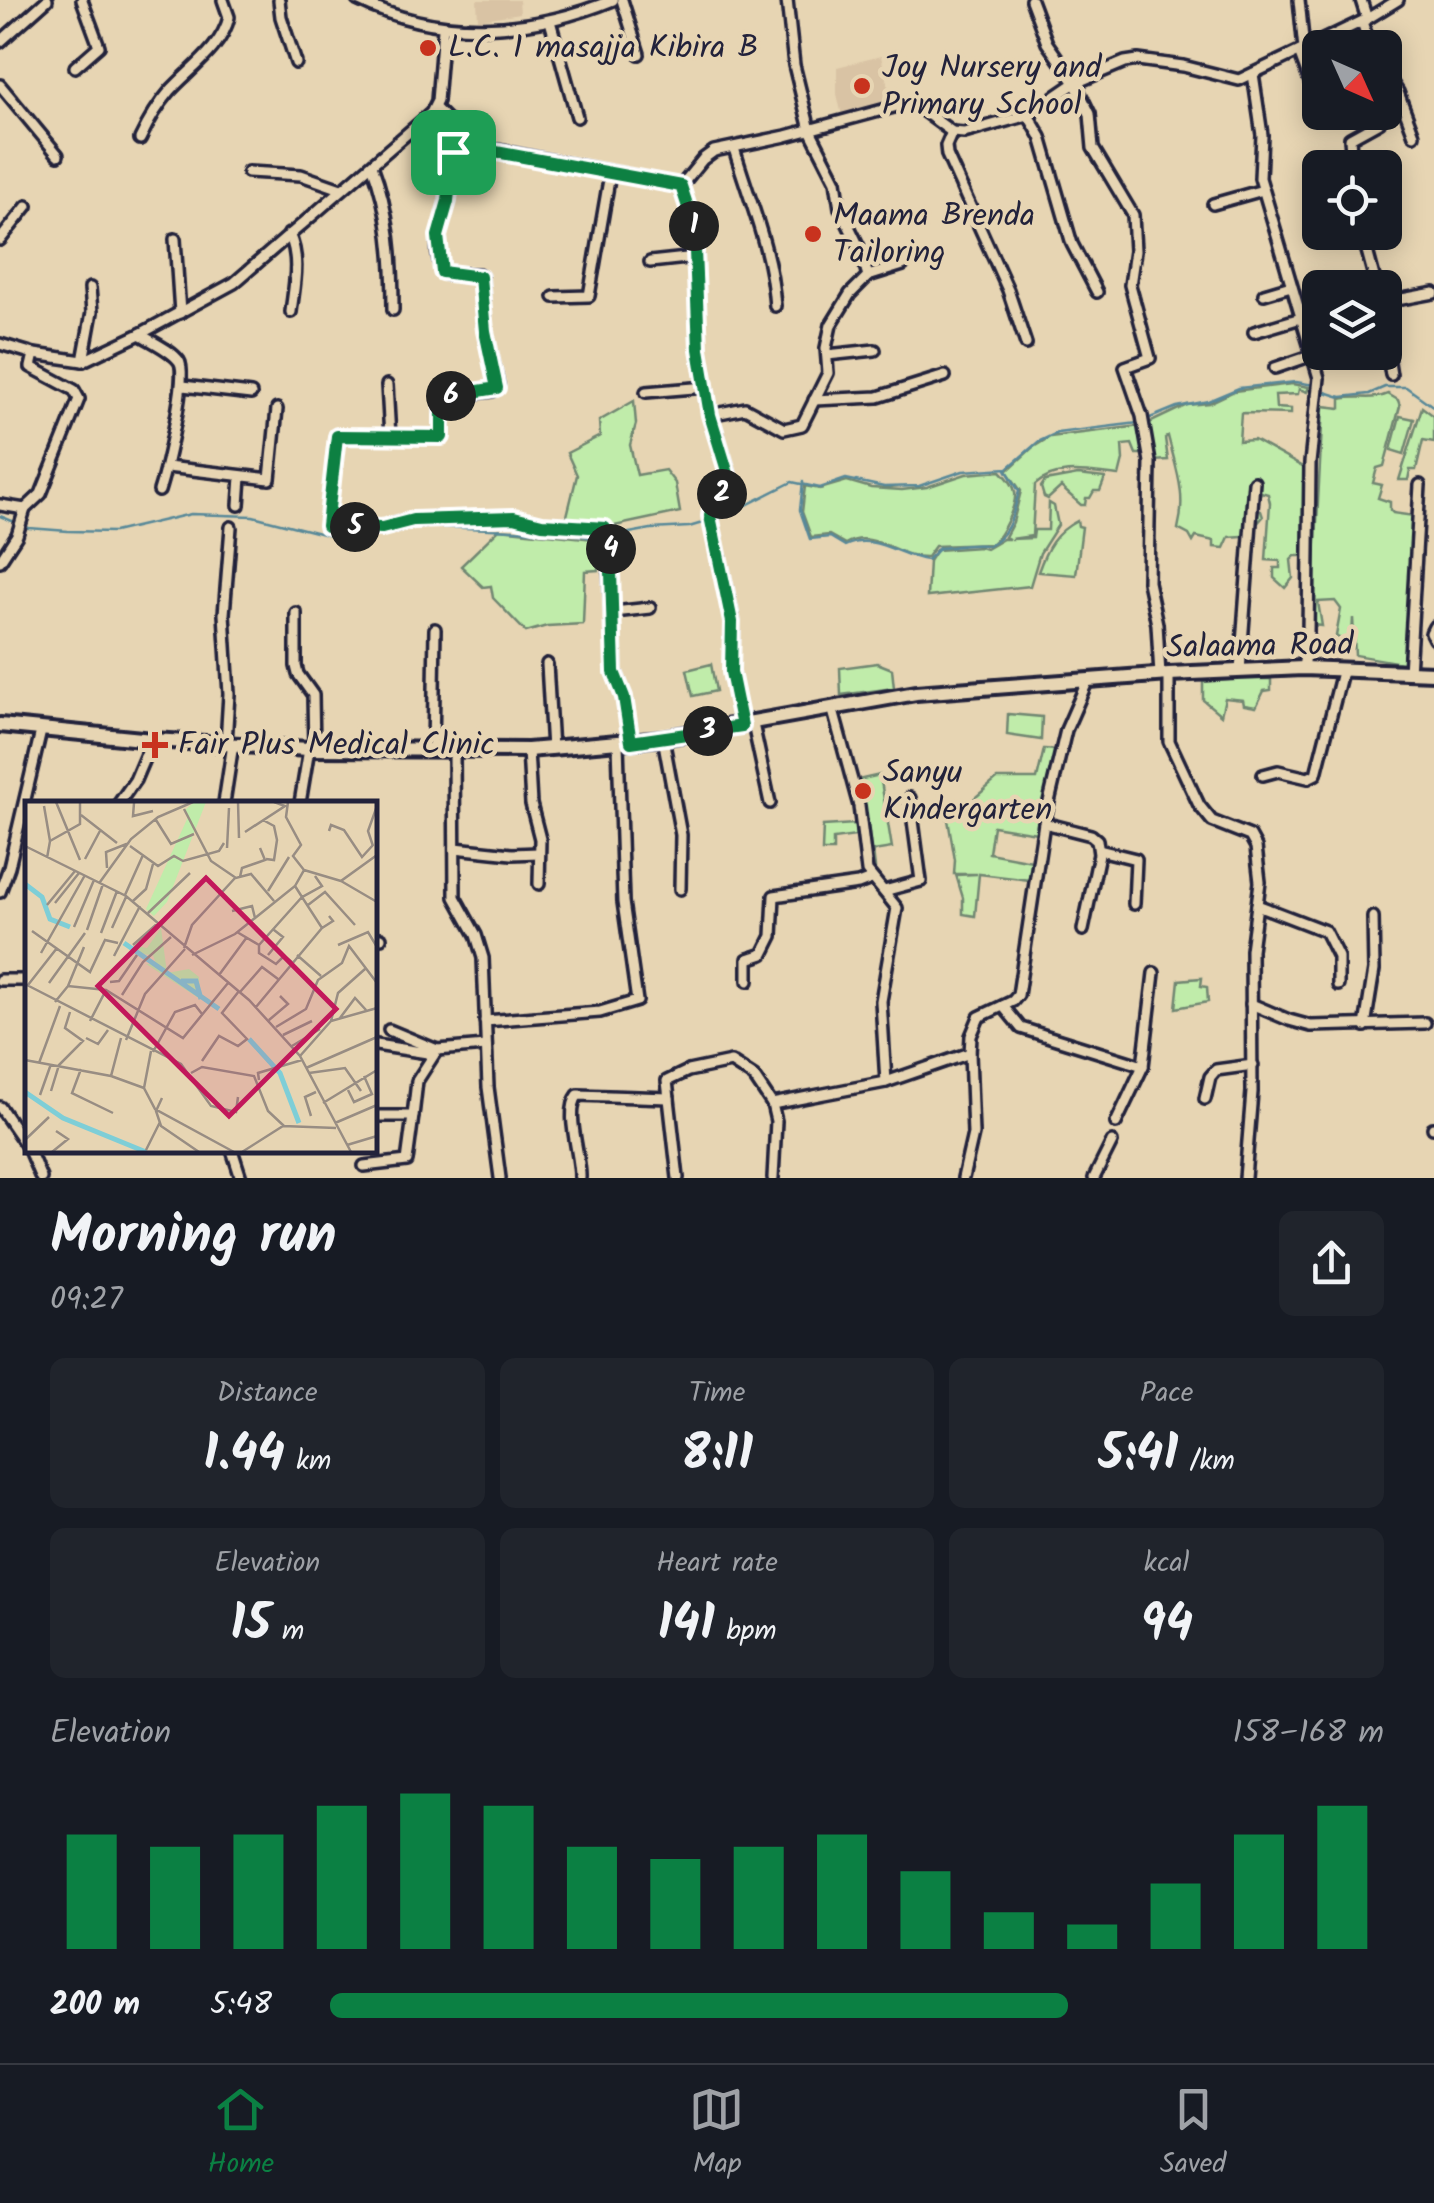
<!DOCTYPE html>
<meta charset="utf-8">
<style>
:root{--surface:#171b24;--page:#20242c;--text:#f1f3f6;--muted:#9ea1a6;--line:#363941;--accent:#0b8043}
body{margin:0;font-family:Kalam,sans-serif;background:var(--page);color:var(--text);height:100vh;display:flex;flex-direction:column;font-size:38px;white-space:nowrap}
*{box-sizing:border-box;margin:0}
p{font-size:32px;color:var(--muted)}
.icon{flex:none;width:55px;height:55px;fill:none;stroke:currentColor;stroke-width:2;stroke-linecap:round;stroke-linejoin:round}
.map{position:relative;height:1178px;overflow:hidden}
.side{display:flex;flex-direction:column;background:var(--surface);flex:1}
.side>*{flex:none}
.needle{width:65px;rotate:135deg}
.controls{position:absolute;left:1302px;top:30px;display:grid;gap:20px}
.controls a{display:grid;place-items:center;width:100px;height:100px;border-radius:15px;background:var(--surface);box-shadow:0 5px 25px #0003;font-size:50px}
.pin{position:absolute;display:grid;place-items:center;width:85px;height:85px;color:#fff;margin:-42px;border-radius:20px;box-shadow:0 5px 15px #0006}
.km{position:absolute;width:50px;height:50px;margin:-25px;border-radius:50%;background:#222;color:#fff;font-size:28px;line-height:50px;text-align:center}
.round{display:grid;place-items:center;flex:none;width:105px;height:105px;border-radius:15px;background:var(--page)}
.overview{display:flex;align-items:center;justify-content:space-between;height:170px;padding:0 50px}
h1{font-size:55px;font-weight:800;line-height:75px}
.stats{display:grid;grid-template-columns:repeat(3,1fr);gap:15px;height:170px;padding:10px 50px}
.stats div{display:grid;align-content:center;border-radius:15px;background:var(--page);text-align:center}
.stats b{font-size:50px;font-weight:800}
.stats small{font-size:28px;font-weight:400}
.stats p{font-size:28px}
.chart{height:280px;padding:20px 50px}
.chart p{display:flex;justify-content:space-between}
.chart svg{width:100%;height:180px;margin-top:10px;stroke:var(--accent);stroke-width:6}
ul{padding:0 50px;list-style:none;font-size:32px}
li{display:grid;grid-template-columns:160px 120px 1fr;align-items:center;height:75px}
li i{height:25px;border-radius:12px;background:var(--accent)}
.tabs{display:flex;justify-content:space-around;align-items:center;height:140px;border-top:2px solid var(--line);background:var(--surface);font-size:28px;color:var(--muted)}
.tabs a{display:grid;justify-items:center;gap:5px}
.tabs .on{color:var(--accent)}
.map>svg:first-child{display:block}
.built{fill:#d9c3a4}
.green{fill:#c0ecaa;stroke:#718772;stroke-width:2.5}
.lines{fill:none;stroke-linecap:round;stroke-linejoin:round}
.stream{stroke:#598999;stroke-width:2.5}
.street-casing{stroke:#22223b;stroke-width:16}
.secondary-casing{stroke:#22223b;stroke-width:20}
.street{stroke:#e7d5b3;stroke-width:9}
.secondary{stroke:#e7d5b3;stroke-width:12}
.route-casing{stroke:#fff;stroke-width:20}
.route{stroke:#0b8043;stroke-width:12}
.poi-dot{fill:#c8321e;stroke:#e7d5b3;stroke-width:4}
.labels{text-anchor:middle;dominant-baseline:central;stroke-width:9;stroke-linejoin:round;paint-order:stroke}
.poi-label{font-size:32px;fill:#22223b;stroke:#e7d5b3;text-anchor:start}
.street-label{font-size:32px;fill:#22223b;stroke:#e7d5b3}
.inset-river{fill:none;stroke:#7eced7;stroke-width:5}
.inset-road{fill:none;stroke:#988d83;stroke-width:2.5}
.view{fill:#c2185b;fill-opacity:0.15;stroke:#c2185b;stroke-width:5}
.inset-edge{fill:none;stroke:#22223b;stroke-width:5}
</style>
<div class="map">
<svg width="1434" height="1178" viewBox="0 0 1434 1178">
<rect width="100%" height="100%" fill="#e7d5b3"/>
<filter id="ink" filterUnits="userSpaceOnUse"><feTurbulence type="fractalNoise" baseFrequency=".01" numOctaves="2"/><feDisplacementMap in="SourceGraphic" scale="20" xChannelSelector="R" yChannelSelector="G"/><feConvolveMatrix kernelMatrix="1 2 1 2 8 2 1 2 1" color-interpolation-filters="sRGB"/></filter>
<g filter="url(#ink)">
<g class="built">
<polygon points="477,0 519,0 520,13 478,20"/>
<polygon points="881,56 891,99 842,116 837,94 837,67"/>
</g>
<g class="green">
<path d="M 1292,384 L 1309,387 L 1307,392 L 1299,389 L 1298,394 L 1275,395 L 1276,408 L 1291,409 L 1291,414 L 1241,413 L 1239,441 L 1254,440 L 1306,469 L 1304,556 L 1295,556 L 1291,560 L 1293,578 L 1285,588 L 1274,578 L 1274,568 L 1280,568 L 1280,561 L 1266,560 L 1270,503 L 1268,494 L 1261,492 L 1255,509 L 1261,511 L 1263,517 L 1255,526 L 1255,535 L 1229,537 L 1224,548 L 1214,547 L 1214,541 L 1196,537 L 1193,542 L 1189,535 L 1178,529 C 1187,494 1176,469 1168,436 L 1165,438 L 1168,460 L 1153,461 L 1147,424 L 1187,405 L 1209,403 L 1234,391 Z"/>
<path d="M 1388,394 L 1398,400 L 1400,406 L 1384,466 L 1377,468 L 1373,483 L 1382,485 L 1378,498 L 1390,502 L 1390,510 L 1393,513 L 1414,516 L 1407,664 L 1355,655 L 1353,618 L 1352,636 L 1343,641 L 1336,636 L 1341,609 L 1335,601 L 1318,602 L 1322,626 L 1313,625 L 1312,618 L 1323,406 L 1341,408 L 1341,399 C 1358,395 1373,401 1388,394 Z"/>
<polygon points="634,401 636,424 630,445 637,475 665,470 675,483 680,512 610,527 566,520 577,475 567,453 600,436 599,421"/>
<polygon points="1422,407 1434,416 1434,442 1423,440 1416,470 1410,470 1408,480 1399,480"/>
<polygon points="1400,416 1414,419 1404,454 1391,450"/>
<path d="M 1141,426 L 1144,454 L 1136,454 L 1132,444 L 1122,445 L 1123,460 L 1119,476 C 1093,474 1058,464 1035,485 L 1032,536 L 1011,539 L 1033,538 L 1034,530 L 1048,530 L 1049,503 L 1054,506 L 1058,525 L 1040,553 L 1030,586 L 927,597 L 929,561 L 936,550 L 980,547 L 986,549 L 1003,539 L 1009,539 L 1005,537 L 1013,522 L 1021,491 L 1007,471 L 1032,448 L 1050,437 Z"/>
<path d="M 1001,471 C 1006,476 1014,484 1015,492 C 1017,505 1002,536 991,544 L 935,546 L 927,557 C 897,558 874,528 845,544 L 829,535 L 811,537 L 802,512 L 805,486 L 820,489 L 847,481 L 871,488 L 902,490 L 927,487 L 966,474 Z"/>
<polygon points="1078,475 1105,478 1100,491 1094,491 1090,498 1086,498 1085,505 1081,505 1061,487 1048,499 1044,497 1041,487 1045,481"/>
<path d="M 1077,521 L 1078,526 L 1082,527 L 1076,575 L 1038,572 C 1046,549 1055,532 1077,521 Z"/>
<polygon points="499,529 604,540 605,558 598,558 598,570 585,571 583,624 547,626 526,632 493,598 491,586 483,587 461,566"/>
<polygon points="877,663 892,669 894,688 841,695 840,668"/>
<polygon points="711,664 716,691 693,696 687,670"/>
<polygon points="1239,679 1271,679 1271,690 1264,691 1256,707 1244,705 1243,700 1225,698 1221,715 1203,700 1203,682"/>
<polygon points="1008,714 1042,717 1041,740 1007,735"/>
<polygon points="1044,749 1056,750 1037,833 993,826 989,853 1032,861 1030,880 979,874 975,916 963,914 963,898 956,875 977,874 954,874 955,860 946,808 970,802 997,779 1037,779"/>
<polygon points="880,775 892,848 873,851 875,868 869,872 865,813 858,780"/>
<polygon points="855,824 856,836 833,839 833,851 822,851 823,826"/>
<polygon points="1202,978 1201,986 1207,987 1208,1002 1176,1008 1179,980"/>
</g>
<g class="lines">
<g class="stream">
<polyline points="1319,390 1341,397 1369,394 1385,387 1406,387 1434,407"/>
<path d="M 803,482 L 800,510 L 810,539 L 830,537 L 845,546 C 873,532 899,556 927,560 L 939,548 C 954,548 975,542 988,546 C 1011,535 1013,513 1019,491 L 1006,469"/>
<polyline points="0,516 29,528 68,531 114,532 191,514 253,516 331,536 359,536 417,526 566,532 597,539 651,529 689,527 709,521"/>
<polyline points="717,520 792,482 820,488 846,479 884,487 919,486 963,471 1008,468 1038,442 1057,433 1138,423 1177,407 1208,401 1239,388 1296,382 1314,385"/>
</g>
<defs>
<g id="street">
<polyline points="279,0 281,17 296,63"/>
<path d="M 357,0 C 439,40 530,34 613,0"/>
<polyline points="622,0 639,54"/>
<polyline points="1031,0 1047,43 1075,83 1090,114 1093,148 1133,215 1135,251 1130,285 1150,358 1125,367 1142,416 1150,462 1148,582 1157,624 1160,675"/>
<polyline points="1299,0 1304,49"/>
<polyline points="1361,0 1367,19"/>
<polyline points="550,21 577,117"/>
<polyline points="1362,22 1371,48"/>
<polyline points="0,42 47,0"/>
<polyline points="1299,52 1320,109"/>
<polyline points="75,67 99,46 82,0"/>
<polyline points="1385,72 1398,92 1414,135"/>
<polyline points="1253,74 1262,135 1260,178 1319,378 1310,463 1308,635 1303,668"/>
<polyline points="0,85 58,155"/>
<polyline points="435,108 446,119 453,152 498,150 681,186"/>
<polyline points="1028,115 1041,137 1072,244 1097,292"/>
<polyline points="952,132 946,146 947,155 1008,290 1026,344"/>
<path d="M 140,139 C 148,122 157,106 170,91 C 190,69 222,48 229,17 L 223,0"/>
<path d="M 734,148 C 750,203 771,248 775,306"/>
<path d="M 453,152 C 451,168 451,186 447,202 C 442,225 429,254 446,274 L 478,274 L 481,277 L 485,331 L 498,385 L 492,391 L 442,397 L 442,437 L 337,436 L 327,526 L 382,528 L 413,520 L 514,517 L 542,524 L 607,530 L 615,672 L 624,697 L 631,742"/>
<path d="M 372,165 C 390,213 393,259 393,310"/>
<polyline points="1352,168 1350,138 1379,122 1377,112"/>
<polyline points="248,172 301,175 341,189"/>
<polyline points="1213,204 1263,190"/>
<polyline points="1362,232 1377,288"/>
<path d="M 289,234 C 301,259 294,286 291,312"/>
<polyline points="175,239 180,313"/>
<polyline points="0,240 27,206"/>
<polyline points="650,262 696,257"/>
<polyline points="868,276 903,265"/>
<polyline points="1264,294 1291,286"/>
<polyline points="554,297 589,296 610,174"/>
<polyline points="1402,299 1434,293"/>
<polyline points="1254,332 1301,318"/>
<path d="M 140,334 C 152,342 171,350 179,361 C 189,374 165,472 159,491"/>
<polyline points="1385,337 1391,375"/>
<polyline points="0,344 34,354 83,361 140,334 234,283 431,113 437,101 443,29"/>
<polyline points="827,355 875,350"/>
<polyline points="83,361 92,312 90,288"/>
<polyline points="1275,368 1313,355"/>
<polyline points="387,385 390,437"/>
<polyline points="183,386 251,394"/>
<polyline points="646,392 706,387"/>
<polyline points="814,400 878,397 945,376"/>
<polyline points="710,415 745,408 784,429 802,425 828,373 826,348 831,325 850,294 868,276 860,249 840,208 836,181 810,130 794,65 787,0"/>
<polyline points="167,467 270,479 277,409"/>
<polyline points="0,505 25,509"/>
<polyline points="239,505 241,477"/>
<polyline points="0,561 17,535 25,509 41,494 79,399 74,390 31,367 34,354"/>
<polyline points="614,612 650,608"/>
<polyline points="296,613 296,666 298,674 313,695 314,749"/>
<polyline points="1434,627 1431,633 1434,639"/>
<polyline points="547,664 552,749"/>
<polyline points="1240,671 1254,482"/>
<polyline points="1409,673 1420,485"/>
<polyline points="1169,674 1169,741 1199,805 1212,821 1250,836 1256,847 1260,882 1251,950 1252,1092 1245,1178"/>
<polyline points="832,707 859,806 867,871 897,908 881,1001 886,1082"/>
<polyline points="753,724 770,803"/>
<polyline points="742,726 731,672 733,622 710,516 711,509 727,487 729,474 710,415 699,349 694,226 681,186 703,159 714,151 786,136 905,104 918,107 952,132 964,133 1028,115 1075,83 1125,62 1138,60 1183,66 1239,80 1367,19 1398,0"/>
<polyline points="663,738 681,835 680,889"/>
<polyline points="226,743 229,694 224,614 231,527"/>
<polyline points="528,750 531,804 540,839 539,884"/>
<polyline points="433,751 435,629"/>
<polyline points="454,751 455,897 476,935 483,958 488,1087 500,1178"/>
<polyline points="1263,775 1278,771 1308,778 1316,774 1342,672"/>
<polyline points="119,803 135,780 152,740"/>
<polyline points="224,803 233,744"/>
<polyline points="300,803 309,749"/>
<polyline points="1044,823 1091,835 1097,840 1099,854 1083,930"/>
<polyline points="455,848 512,854 539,853"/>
<polyline points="1099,850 1136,859 1134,904"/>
<polyline points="884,891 921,881 910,798"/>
<polyline points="0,892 9,867 41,731"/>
<polyline points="1257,905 1325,931 1338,957 1338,985"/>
<polyline points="375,938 381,938"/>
<polyline points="0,980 28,980"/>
<polyline points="748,981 748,959 763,954 772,936 774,896 858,884 871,879"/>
<polyline points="1251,1004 1289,1020 1311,1026 1425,1023"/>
<polyline points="1003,1006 1021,1028 1143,1066"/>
<polyline points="485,1021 600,1012 637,1001 623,902 618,743"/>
<polyline points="1365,1026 1374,970 1373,917"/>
<polyline points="389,1030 437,1050 486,1046"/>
<polyline points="376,1045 434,1054"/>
<polyline points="1205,1099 1210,1077 1216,1070 1253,1065"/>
<polyline points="0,1107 28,1148"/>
<polyline points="375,1116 413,1116 417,1081 437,1050"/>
<polyline points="1116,1123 1143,1066 1154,973"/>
<polyline points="1433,1128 1434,1128"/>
<polyline points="29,1150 41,1178"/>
<polyline points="232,1150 241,1178"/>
<polyline points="364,1166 407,1161 413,1116"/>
<path d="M 580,1178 C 581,1155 564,1112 578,1095 L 669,1098"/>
<polyline points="678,1178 667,1081 688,1071 731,1062 754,1077 772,1104"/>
<polyline points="773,1178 776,1121 772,1104 886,1082 970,1053"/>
<polyline points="963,1178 973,1134 970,1053 971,1036 979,1017 1013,1001 1018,995 1044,823 1066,730 1087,682"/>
<polyline points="1094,1178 1112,1142"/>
</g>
<polyline id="secondary" points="0,725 152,740 309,749 528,750 663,738 916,693 1169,674 1303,668 1434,673"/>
</defs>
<use href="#street" class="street-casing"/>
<use href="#secondary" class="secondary-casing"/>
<use href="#street" class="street"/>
<use href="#secondary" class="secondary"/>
</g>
</g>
<g class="lines" filter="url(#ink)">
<defs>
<polygon id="route" points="480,149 681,186 694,226 699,349 710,415 728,474 727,487 711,509 710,516 732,622 731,672 742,726 631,742 624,697 614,672 610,538 605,528 542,524 514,517 413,520 382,528 327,526 337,436 442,437 442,397 497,388 485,331 480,277 442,272 438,236 448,201 453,152"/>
</defs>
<use href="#route" class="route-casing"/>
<use href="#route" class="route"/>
</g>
<g class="poi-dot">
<circle cx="428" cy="48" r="10"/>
<circle cx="862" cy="86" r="10"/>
<circle cx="813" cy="234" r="10"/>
<path d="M150 730h10v10h10v10h-10v10h-10v-10h-10v-10h10z"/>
<circle cx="863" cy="791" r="10"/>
</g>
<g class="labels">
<g class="poi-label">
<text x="448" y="48">L.C. 1 masajja Kibira B</text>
<text x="882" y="68">Joy Nursery and<tspan x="882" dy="37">Primary School</tspan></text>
<text x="833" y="216">Maama Brenda<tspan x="833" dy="37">Tailoring</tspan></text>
<text x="178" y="745">Fair Plus Medical Clinic</text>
<text x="883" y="773">Sanyu<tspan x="883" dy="37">Kindergarten</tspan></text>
</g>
<g class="street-label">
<text transform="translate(1260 647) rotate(-1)">Salaama Road</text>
</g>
</g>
<g transform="translate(25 801)">
<rect width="352" height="352" fill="#e7d5b3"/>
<path d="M 169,1 L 181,1 L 142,101 L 129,115 L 121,108 L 163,16 L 160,9 ZM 136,127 L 142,172 L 164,168 L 174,176 L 175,198 L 121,163 L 131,163 L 128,154 L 114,153 L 111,145 L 122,147 Z" fill="#c0ecaa"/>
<path class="inset-river" d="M 0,83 L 17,96 L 25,118 L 45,126M 99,142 L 194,208M 156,180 L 171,180 L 176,198M 224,238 L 255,272 L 274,322M 0,291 L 38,317 L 121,351"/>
<path class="inset-road" d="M 31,1 L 55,59M 213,1 L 214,37M 109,2 L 108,15 L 128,10M 19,5 L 25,40M 159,8 L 186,60 L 211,77 L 226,73 L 249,100M 56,14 L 92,42M 131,19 L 146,43 L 169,33M 238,19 L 249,25 L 252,39 L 249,59 L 241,58M 304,30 L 306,24 L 319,29 L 337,56 L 348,44M 220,31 L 260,5 L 249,1M 0,45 L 101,95 L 224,199 L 275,255 L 326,351M 105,45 L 133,65 L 149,55 L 158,60 L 194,50 L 199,42M 348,45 L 343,30 L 352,5M 202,47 L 204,7M 352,54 L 316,80 L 352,101M 22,57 L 25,40 L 55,23 L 55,1M 60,58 L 76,28M 82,67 L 81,51 L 104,42M 279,69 L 316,80M 215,76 L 217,67 L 240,59 L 235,47M 75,81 L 106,38 L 133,16 L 168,1M 270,85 L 277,96 L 297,85 L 290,75M 243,90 L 264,56M 100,94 L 118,54M 108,100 L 121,88 L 128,63M 30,102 L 54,72M 22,104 L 50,70M 283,104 L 300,91 L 330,124M 207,110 L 227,105 L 230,117M 123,112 L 165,72M 49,126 L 69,79M 87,127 L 101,96M 62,129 L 78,83M 7,130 L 65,171 L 80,139 L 93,142M 212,131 L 234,144 L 277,96 L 297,127 L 308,120 L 304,115M 76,132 L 92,90M 108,144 L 133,122M 234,144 L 234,152 L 251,163 L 259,155 L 267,161M 313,144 L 343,131 L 352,146M 159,147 L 167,124 L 210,77M 16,152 L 60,74M 167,154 L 210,133 L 270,85 L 279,69 L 268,55 L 276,44 L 261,16 L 263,1M 243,154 L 258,136 L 249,129M 272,154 L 296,175M 89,155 L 115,105M 194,174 L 222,136M 85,181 L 94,180 L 112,154M 24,182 L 60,132M 0,183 L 156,263 L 186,305 L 211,311 L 213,296M 3,184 L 32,147M 43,185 L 59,146M 215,191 L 237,166 L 253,178M 97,194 L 118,161 L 146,136M 30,201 L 43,185 L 81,189 L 158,237 L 203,182M 231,206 L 297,127M 315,217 L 330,197 L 341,209M 244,219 L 263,203 L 255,195M 65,220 L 81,189M 306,220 L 313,192 L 340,168M 251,226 L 281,208 L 293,179 L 317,162 L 324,145 L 352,182M 258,234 L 287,220M 61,237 L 73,243 L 83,229M 101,239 L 120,193 L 160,148M 267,245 L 295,228M 126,250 L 119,287 L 130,308 L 209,351M 128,251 L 150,211 L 170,204 L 177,213M 275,255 L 306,220 L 352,207M 0,259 L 86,275 L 96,237M 177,260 L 194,235 L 213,245 L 222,238 L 197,212 L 214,190M 14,262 L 35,205M 281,267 L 352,236M 56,268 L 47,292 L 88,312M 166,272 L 177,266 L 229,275 L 243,310 L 259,325M 284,272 L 320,267 L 336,290M 86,275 L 119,287M 234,279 L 233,272 L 277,259M 323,289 L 329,301 L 347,293 L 339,275M 26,290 L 34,264 L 58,240 L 40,227 L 45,211M 15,294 L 26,263M 137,297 L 131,310 L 136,325 L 174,351M 298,302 L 352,269M 286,315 L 280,296 L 291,291M 310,322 L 352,304M 1,338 L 24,316M 322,344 L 352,335M 121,349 L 135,321M 27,351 L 43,338 L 31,330M 217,351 L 258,325 L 311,327"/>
<path class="view" d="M 181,77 L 311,208 L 204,315 L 73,185 Z"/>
<rect width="352" height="352" class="inset-edge"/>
</g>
</svg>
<div class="controls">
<a><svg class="needle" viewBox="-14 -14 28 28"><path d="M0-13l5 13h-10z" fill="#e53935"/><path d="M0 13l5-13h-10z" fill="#9ea1a6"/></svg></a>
<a><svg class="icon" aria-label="locate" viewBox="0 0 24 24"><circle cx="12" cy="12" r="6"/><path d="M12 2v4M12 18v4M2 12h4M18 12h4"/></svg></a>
<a><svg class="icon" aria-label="layers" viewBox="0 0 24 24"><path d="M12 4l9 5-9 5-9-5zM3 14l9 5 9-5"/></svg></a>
</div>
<div class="pin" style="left:453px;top:152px;background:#1e9e55"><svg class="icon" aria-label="arrive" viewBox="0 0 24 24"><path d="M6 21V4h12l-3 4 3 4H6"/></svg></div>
<b class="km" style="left:694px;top:226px">1</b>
<b class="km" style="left:722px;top:494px">2</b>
<b class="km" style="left:708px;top:731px">3</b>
<b class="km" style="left:611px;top:549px">4</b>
<b class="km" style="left:355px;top:527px">5</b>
<b class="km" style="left:451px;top:396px">6</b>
</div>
<section class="side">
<div class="overview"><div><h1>Morning run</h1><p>09:27</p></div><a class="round"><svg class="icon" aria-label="share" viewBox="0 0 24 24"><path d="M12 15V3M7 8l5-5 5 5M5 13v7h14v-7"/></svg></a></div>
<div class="stats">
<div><p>Distance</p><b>1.44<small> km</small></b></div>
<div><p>Time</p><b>8:11</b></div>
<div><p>Pace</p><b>5:41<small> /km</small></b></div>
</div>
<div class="stats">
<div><p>Elevation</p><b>15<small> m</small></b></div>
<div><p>Heart rate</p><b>141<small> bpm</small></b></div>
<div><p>kcal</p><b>94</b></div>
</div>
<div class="chart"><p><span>Elevation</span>158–168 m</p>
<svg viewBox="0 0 160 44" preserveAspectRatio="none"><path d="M5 44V16M15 44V19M25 44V16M35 44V9M45 44V6M55 44V9M65 44V19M75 44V22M85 44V19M95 44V16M105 44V25M115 44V35M125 44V38M135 44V28M145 44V16M155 44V9"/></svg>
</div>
<ul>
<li><b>200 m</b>5:48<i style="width:70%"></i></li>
</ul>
</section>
<nav class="tabs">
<a class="on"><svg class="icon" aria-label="home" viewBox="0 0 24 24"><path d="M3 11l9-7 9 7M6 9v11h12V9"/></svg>Home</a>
<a><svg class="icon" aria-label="map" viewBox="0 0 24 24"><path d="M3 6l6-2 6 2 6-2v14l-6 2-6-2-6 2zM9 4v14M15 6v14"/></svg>Map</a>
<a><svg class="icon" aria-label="saved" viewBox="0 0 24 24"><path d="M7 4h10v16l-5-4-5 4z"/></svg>Saved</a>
</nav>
